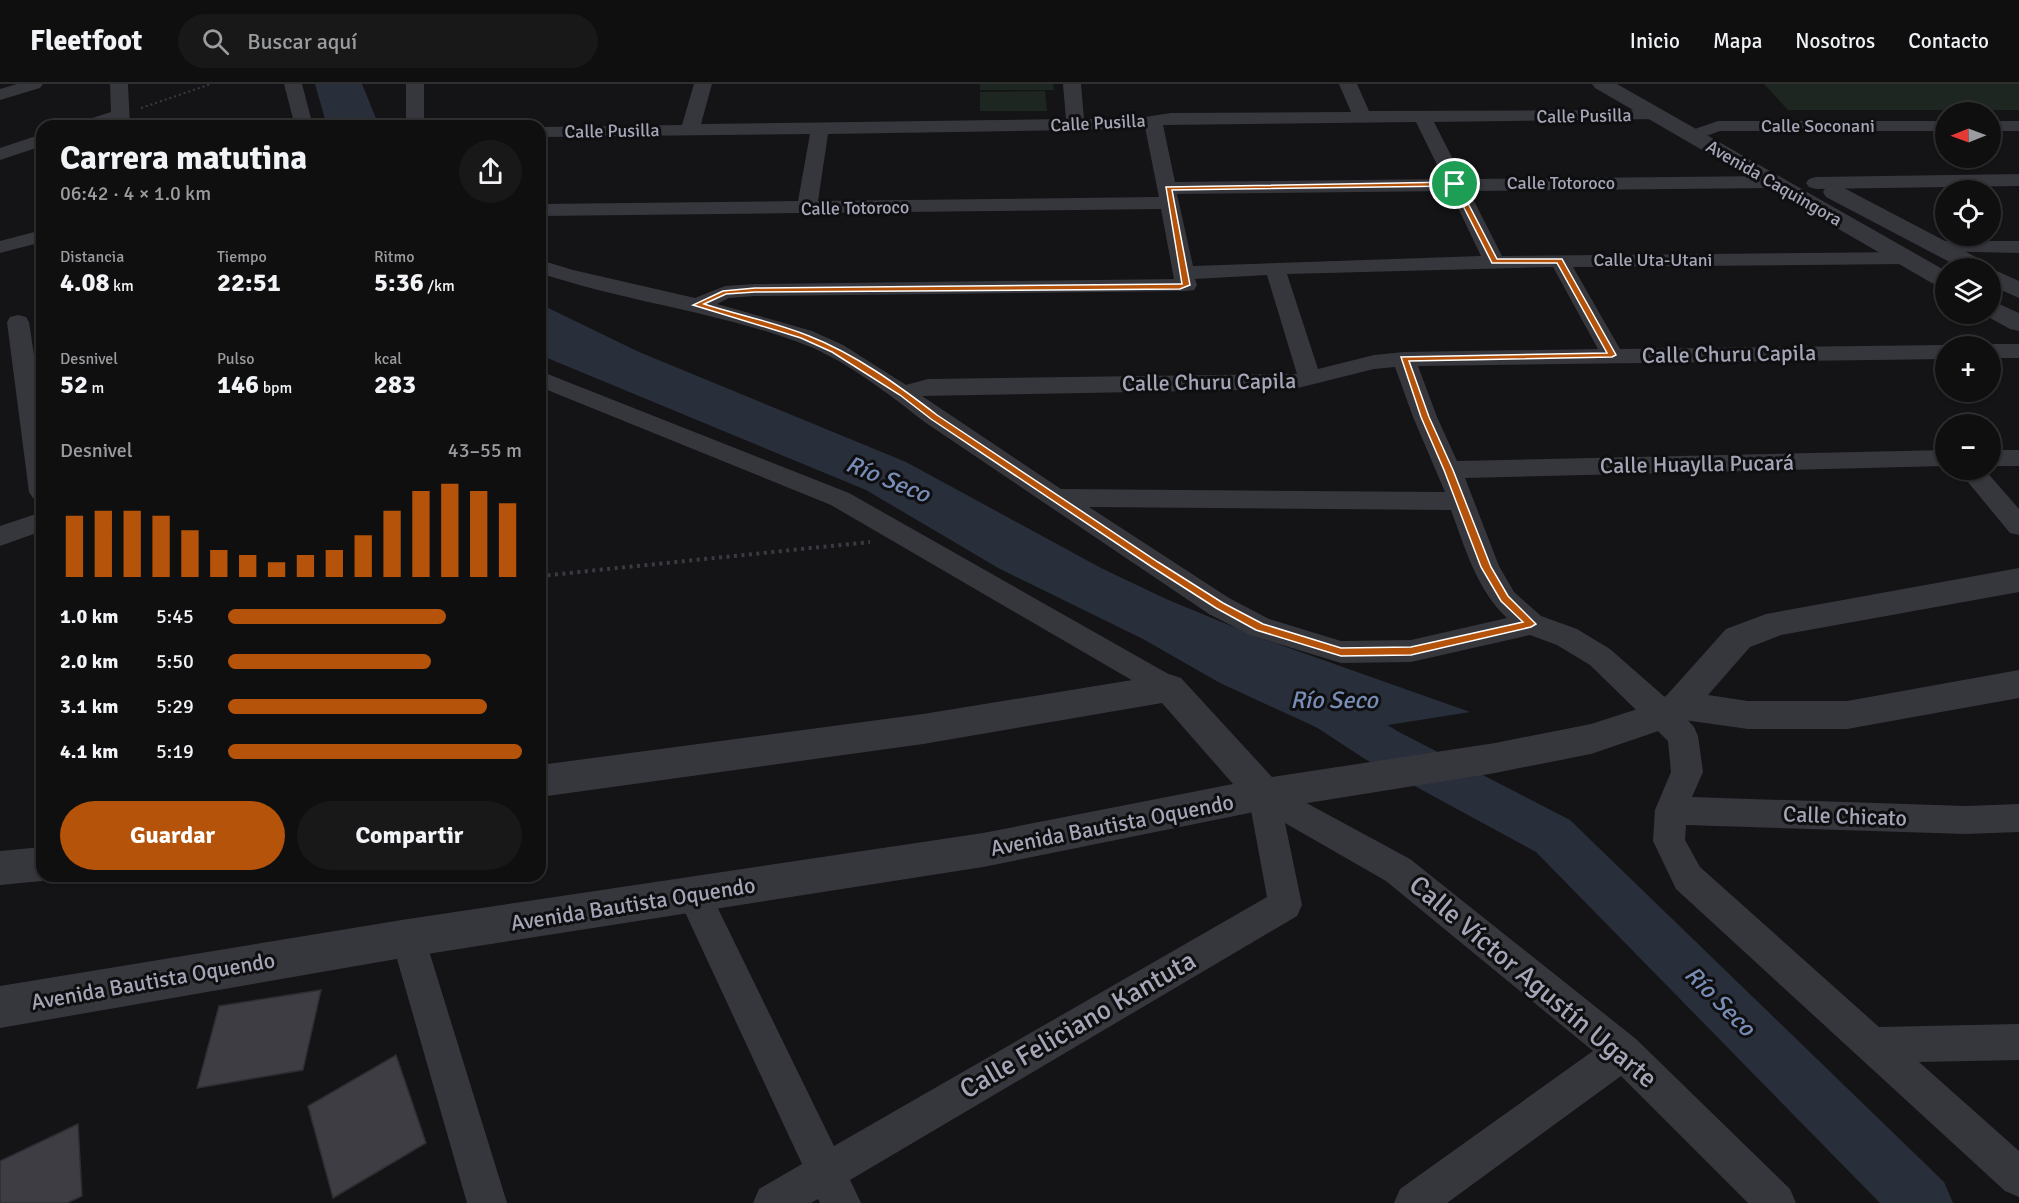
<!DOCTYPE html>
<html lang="es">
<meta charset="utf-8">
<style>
:root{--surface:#0f0f10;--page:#181819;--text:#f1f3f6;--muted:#9b9c9f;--line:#2f2f30;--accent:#b45309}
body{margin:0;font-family:Signika,sans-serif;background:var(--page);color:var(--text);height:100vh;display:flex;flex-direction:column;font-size:22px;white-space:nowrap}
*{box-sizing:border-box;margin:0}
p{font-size:20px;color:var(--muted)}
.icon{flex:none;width:33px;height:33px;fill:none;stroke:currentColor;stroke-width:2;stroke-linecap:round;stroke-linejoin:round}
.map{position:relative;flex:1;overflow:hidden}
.drawer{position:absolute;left:36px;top:36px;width:510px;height:762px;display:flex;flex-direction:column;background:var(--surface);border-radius:18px;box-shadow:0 2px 4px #0004,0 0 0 2px var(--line)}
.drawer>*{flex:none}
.needle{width:39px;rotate:269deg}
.fabs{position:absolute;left:1935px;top:18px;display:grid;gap:12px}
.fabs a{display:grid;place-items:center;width:66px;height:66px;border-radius:50%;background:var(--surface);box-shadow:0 2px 4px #0004,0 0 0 2px var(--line);font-size:30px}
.pin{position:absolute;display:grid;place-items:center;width:51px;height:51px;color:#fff;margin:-26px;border:3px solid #fff;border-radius:50%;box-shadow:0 2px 6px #0007}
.round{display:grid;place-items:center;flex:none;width:63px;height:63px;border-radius:32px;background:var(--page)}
.overview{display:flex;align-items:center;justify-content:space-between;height:102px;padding:0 24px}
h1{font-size:33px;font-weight:800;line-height:45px}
.metrics{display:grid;grid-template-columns:repeat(3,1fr);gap:9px;height:102px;padding:6px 24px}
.metrics div{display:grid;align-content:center}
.metrics b{font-size:26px;font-weight:800}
.metrics small{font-size:16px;font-weight:400}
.metrics p{font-size:16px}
.chart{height:168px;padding:12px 24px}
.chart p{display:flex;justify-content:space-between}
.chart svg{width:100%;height:108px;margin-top:6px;stroke:var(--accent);stroke-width:6}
.action{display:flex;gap:12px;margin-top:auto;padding:12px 24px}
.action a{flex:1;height:69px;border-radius:36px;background:var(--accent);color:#fff;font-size:24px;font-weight:800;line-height:69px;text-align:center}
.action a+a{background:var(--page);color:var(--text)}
ul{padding:0 24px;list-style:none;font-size:20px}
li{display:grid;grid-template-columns:96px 72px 1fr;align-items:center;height:45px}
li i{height:15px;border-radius:8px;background:var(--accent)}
header{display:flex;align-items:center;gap:36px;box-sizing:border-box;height:84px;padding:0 30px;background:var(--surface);border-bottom:2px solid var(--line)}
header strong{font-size:28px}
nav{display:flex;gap:33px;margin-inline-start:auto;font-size:21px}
.search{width:420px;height:54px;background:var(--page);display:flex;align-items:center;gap:15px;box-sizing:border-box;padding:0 21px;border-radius:33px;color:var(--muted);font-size:22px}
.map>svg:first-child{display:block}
.green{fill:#1d2620}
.water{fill:#292f3a}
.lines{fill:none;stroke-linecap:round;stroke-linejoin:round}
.river{fill:#292f3a;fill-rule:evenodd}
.building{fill:#3e3d43;stroke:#2e2d32;stroke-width:1.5}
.path-far1{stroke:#3a3b42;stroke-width:2;stroke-dasharray:2 3;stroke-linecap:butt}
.path{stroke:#3a3b42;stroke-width:4;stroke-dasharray:3 4.5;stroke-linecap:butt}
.minor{fill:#36363d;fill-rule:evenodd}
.tertiary{fill:#36363d;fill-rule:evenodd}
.route{fill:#b45309;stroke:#fff;stroke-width:1.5;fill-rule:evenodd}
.labels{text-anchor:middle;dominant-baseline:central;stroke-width:6;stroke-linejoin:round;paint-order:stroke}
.far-street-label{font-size:18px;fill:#a4a6b7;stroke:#0f0f11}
.street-label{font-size:22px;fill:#a4a6b7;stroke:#0f0f11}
.water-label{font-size:24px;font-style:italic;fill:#788db6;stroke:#0f0f11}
.near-street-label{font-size:27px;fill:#a4a6b7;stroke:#0f0f11}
</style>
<header>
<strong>Fleetfoot</strong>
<div class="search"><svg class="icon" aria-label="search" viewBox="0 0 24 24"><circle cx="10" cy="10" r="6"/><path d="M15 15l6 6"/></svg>Buscar aquí</div>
<nav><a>Inicio</a><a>Mapa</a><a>Nosotros</a><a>Contacto</a></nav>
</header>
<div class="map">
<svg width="2019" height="1119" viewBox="0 0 2019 1119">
<rect width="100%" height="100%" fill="#141416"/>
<g class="green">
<polygon points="980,0 1053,0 1054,6 980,6"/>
<polygon points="1764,0 2019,0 2019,26 1788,26"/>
<polygon points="1045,7 1047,27 980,27 980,8"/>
</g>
<g class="water">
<polygon points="315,0 362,0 379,42 327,42"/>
<polygon points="540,220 639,268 906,378 1101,484 1166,515 1258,553 1470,628 1331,650 1220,599 1143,555 1000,485 866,406 540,271"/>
</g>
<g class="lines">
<polygon class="river" points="1306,595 1322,600 1397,647 1570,736 1944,1098 1953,1119 1880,1119 1536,768 1365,675 1290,626 1283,613 1290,600"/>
</g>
<g class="building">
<polygon points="321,906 303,986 197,1004 219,922"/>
<polygon points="396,971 426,1059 333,1114 308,1022"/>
<polygon points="78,1040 82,1112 67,1119 0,1119 0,1077"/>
</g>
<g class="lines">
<polyline class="path-far1" points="141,24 211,0"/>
<polyline class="path" points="540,492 870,458"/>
<g class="minor">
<polygon points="17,0 43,0 40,4 0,16 0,5"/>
<polygon points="110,0 128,0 130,42 112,42 112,40 105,42 77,42 80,38 111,28"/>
<polygon points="284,0 302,0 313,42 295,42"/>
<rect x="406" y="0" width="18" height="42"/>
<path d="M 694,0 L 712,0 L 701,40 L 1066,35 L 1063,0 L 1081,0 L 1084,35 L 1132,35 L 1171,29 L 1351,28 L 1339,0 L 1357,0 L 1369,27 L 1656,26 L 1662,27 L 1665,31 L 1662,35 L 1434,38 L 1463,95 L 1773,92 L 1780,94 L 1783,98 L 1780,102 L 1773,104 L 1469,107 L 1502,172 L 1906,168 L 1913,170 L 1916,174 L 1913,178 L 1906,180 L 1573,183 L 1620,265 L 1946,261 L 1952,262 L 1946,262 L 1946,275 L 1418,282 L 1437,333 L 1457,377 L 1946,366 L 1946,382 L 1465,394 L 1499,482 L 1514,508 L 1541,532 L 1577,545 L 1610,565 L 1675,622 L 1694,643 L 1698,652 L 1703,688 L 1692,713 L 1966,722 L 2019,720 L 2019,748 L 1966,750 L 1686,741 L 1685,756 L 1700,783 L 1879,943 L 2019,940 L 2019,976 L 1919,978 L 2019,1067 L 2019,1113 L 2005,1107 L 1676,805 L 1653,757 L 1655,726 L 1671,688 L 1668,657 L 1590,581 L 1557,561 L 1530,551 L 1411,578 L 1341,579 L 1250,551 L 1209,530 L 926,339 C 886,308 842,273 795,257 C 712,227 623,217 540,189 L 540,176 L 573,186 L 695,214 L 725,202 L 755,200 L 1174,195 L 1161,125 L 814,129 L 807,131 L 800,129 L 540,132 L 540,120 L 798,117 L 810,50 L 540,53 L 540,43 L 682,41 ZM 1416,38 L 1444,95 L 1175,98 L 1163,41 ZM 1145,43 L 1159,113 L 818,117 L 828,50 L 1132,45 ZM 1450,107 L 1481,172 L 1193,182 L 1177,110 ZM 1553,183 L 1598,265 L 1404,268 L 1374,271 L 1318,285 L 1287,190 ZM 1267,191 L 1297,290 L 928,295 L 906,301 L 843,261 L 812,247 L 717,220 L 729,214 L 755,212 L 1186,207 L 1194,206 L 1197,201 L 1195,195 ZM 1395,283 L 1413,333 L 1445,408 L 1061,405 L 922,312 L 1294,305 L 1374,285 ZM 1089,423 L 1451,426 C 1465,464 1477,506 1507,534 L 1411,556 L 1341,557 L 1269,535 L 1229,514 Z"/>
<polygon points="1718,37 1946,37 1946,47 1720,47 1692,57 1686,56 1683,52 1686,48"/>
<rect x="1990" y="37" width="29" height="10"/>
<polygon points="42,50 42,62 0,76 0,64"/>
<polygon points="2019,90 2019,102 1816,105 1809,103 1806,99 1809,95 1816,93"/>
<polygon points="42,146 42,158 0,169 0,157"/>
<polygon points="1938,157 2019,157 2019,169 1931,167 1928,163 1931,159"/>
<polygon points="18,231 26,233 29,238 42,324 42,417 33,414 29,408 7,238 10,233"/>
<polygon points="1990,260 2019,260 2019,274 1990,274 1990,262 1982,262"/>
<polygon points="540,287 849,409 1179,596 1184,604 1179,612 1169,616 1159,612 831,421 540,303"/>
<rect x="1990" y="366" width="29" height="16"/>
<polygon points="1958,386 1985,386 2019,425 2019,451 2010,449"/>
<polygon points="42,428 42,447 0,462 0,442"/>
<polygon points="1264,696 1410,775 1636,955 1790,1105 1796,1119 1748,1119 1621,992 1447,1119 1394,1119 1400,1105 1593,967 1386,797 1285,739 1302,821 1297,832 850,1096 861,1119 820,1119 818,1115 811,1119 753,1119 759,1105 802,1080 677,811 682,800 694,795 706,800 834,1062 1267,813 1248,710 1253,700"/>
<polygon points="408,838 420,842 425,854 507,1119 467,1119 391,854 396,842"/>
</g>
<g class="tertiary">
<polygon points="1592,0 1617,0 1946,187 1946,204 1937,202 1595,4"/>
<polygon points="1834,101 1842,103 1987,179 1990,184 2019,197 2019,214 1990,201 1990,184 1961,184 1826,113 1823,108 1826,103"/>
<polygon points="1990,216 2019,229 2019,247 2010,245 1983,230 1990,230"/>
<polygon points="2019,484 2019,508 1781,551 1750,563 1708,611 1748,617 1847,617 2019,586 2019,614 1847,645 1748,645 1684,636 1676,641 1591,670 1495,689 1264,726 983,783 408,873 0,944 0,902 408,835 983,749 1233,700 1162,619 923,660 540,713 540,681 923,630 1169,590 1181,594 1272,693 1495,659 1591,640 1653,620 1667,611 1726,545 1766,530"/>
<polygon points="42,763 42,792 55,792 42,797 0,801 0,767"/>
</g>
</g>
<path class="route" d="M 1455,98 L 1458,100 L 1497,175 L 1562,175 L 1616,271 L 1612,273 L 1409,277 L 1429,333 L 1453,386 L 1491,483 L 1508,512 L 1536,540 L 1531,543 L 1411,571 L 1341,572 L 1256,546 L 1216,524 L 1152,483 L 931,335 L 900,311 L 832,268 L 801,254 L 693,221 L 723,207 L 755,204 L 1180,200 L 1182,200 L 1166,103 ZM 1453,102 L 1492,179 L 1557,179 L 1607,269 L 1401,273 L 1421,333 L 1444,386 L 1481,483 L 1501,517 L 1523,538 L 1411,563 L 1341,564 L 1263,540 L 1223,519 L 1158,478 L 937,331 C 898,301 855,270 809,252 C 775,238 738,231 704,220 L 726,210 L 755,208 L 1180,205 L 1190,201 L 1172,106 Z"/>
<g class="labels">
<g class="far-street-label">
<text transform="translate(1584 32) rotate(-1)">Calle Pusilla</text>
<text transform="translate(1098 39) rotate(-3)">Calle Pusilla</text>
<text x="1818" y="42">Calle Soconani</text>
<text transform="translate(612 47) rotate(-1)">Calle Pusilla</text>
<text x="1561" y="99">Calle Totoroco</text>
<text transform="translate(1774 99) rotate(30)">Avenida Caquingora</text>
<text transform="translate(855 124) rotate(-1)">Calle Totoroco</text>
<text x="1653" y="176">Calle Uta-Utani</text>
</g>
<g class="street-label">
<text transform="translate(1729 270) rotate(-1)">Calle Churu Capila</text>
<text transform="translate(1209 298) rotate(-1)">Calle Churu Capila</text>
<text transform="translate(1697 380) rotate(-1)">Calle Huaylla Pucará</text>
<text transform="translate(1845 732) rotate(2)">Calle Chicato</text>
<text transform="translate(1112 741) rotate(-11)">Avenida Bautista Oquendo</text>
<text transform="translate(633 820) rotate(-9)">Avenida Bautista Oquendo</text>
<text transform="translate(153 897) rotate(-10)">Avenida Bautista Oquendo</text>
</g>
<g class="water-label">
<text transform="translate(888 395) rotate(22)">Río Seco</text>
<text x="1334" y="616">Río Seco</text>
<text transform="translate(1720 917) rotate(45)">Río Seco</text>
</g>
<g class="near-street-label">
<text transform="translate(1533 898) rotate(40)">Calle Víctor Agustín Ugarte</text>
<text transform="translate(1078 941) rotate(-30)">Calle Feliciano Kantuta</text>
</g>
</g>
</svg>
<div class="fabs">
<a><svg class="needle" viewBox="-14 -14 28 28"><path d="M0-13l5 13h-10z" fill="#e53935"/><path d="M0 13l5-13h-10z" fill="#9b9c9f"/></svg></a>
<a><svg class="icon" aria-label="locate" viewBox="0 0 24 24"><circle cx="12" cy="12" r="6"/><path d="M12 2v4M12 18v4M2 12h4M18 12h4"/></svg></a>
<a><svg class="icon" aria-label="layers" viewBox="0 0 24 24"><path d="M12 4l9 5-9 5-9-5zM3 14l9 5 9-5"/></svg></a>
<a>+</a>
<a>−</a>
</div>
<div class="pin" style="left:1455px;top:100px;background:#1e9e55"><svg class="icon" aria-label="arrive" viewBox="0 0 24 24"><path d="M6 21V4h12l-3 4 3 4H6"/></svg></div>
<section class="drawer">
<div class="overview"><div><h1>Carrera matutina</h1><p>06:42 · 4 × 1.0 km</p></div><a class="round"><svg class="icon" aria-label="share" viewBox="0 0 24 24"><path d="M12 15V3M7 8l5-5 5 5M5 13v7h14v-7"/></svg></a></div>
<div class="metrics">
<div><p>Distancia</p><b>4.08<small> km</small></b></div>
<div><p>Tiempo</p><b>22:51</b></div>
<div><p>Ritmo</p><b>5:36<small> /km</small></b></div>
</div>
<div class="metrics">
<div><p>Desnivel</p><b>52<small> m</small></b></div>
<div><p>Pulso</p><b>146<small> bpm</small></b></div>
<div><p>kcal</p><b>283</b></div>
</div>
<div class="chart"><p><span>Desnivel</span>43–55 m</p>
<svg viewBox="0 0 160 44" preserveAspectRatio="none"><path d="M5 44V19M15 44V17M25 44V17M35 44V19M45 44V25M55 44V33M65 44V35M75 44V38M85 44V35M95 44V33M105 44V27M115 44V17M125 44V9M135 44V6M145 44V9M155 44V14"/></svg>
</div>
<ul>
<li><b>1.0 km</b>5:45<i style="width:74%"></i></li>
<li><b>2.0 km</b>5:50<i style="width:69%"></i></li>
<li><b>3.1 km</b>5:29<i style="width:88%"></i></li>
<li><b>4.1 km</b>5:19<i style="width:100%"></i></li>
</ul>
<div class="action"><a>Guardar</a><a>Compartir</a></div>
</section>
</div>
